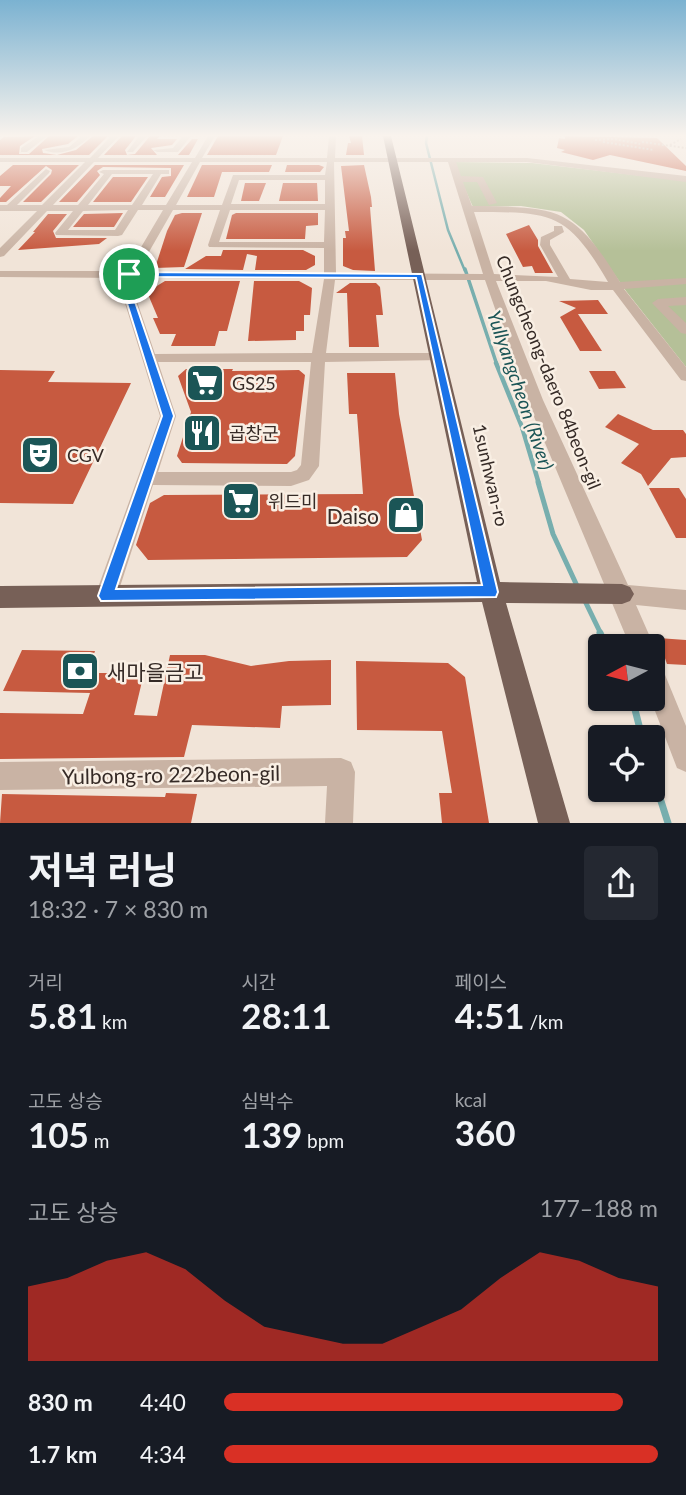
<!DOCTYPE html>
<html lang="ko">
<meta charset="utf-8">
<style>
:root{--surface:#171b24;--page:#242831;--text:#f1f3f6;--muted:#9ea1a6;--accent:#d93025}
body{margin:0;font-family:Lato,"Noto Sans KR",sans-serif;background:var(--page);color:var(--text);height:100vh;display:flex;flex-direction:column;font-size:26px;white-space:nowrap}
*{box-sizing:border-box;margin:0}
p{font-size:23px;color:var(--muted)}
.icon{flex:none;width:38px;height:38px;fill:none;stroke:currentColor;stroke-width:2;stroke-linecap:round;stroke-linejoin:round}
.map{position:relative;height:823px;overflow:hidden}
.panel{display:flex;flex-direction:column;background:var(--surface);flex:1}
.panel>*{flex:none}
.needle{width:46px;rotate:263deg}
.tools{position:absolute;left:588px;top:634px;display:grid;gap:14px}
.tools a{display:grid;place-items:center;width:77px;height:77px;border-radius:7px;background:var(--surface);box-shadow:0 2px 5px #0004;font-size:35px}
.pin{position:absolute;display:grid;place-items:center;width:60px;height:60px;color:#fff;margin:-30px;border:4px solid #fff;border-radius:50%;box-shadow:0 2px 7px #0007}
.round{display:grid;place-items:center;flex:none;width:74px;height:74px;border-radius:7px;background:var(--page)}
.head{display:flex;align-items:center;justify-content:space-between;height:119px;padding:0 28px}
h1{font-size:38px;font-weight:700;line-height:52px}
.stats{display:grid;grid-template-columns:repeat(3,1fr);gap:10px;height:119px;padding:7px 28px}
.stats div{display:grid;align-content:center}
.stats b{font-size:35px;font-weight:700}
.stats small{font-size:19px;font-weight:400}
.stats p{font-size:19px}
.chart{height:196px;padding:14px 28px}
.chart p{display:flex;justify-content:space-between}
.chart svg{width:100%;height:126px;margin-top:7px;fill:var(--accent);opacity:.7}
ul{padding:0 28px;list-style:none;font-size:23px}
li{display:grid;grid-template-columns:112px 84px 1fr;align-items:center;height:52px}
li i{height:18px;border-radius:9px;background:var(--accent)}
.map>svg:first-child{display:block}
.green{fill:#b5c098}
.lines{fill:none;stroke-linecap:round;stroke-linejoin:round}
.stream-far4{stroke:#77aeae;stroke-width:2.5}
.stream-far3{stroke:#77aeae;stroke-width:3.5}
.stream-far2{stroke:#77aeae;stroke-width:4.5}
.stream-far1{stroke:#77aeae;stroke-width:5}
.stream{stroke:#77aeae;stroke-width:7}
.building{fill:#c75a40}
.path{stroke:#b59d8f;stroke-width:2;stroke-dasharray:2 2;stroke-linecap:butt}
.minor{fill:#c9b3a4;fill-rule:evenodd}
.major{fill:#776057;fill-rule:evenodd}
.route{fill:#1a73e8;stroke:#fff;stroke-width:2;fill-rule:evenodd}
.labels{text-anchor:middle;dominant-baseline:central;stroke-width:5;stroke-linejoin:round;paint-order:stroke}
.street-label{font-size:18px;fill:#352a26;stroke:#f9efe4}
.poi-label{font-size:18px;fill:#352a26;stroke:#f9efe4;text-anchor:start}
.water-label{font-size:19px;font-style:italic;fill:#1b5556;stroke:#f9efe4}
.near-poi-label{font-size:21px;fill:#352a26;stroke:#f9efe4;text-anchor:end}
.near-street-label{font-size:21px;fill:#352a26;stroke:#f9efe4}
</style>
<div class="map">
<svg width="686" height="823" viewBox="0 0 686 823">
<rect width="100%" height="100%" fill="#f1e4d8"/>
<polygon class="green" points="453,162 532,163 686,181 686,367 626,291 584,230 561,212 521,206 473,207"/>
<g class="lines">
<polyline class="stream-far4" points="427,136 426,143 448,230 465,271"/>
<polyline class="stream-far3" points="465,269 497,365"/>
<polyline class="stream-far2" points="496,363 522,427 539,484"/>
<g class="stream-far1">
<polyline points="538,482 553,534 578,588"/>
<polyline points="584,599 601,634"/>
</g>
<g class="stream">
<polyline points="600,633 606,646"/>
<polyline points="632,698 642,737"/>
<polyline points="653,776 668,823"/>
</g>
</g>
<g class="building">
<polygon points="35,136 20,146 19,154 29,154 49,136 78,136 68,144 42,149 43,153 57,155 76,150 93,136 108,136 89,155 0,155 0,140 4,137"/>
<polygon points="122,136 136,136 125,150 127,155 135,154 150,136 160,136 157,139 177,139 172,145 151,148 157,155 178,155 192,139 198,139 189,155 104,155"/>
<polygon points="218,136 283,136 276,155 207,155"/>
<polygon points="349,136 362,136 364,155 346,155 348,143 351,143"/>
<polygon points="565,136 657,138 686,166 686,171 610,155 593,160 561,152 565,150 557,148 559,138 565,139"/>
<polygon points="13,165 79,165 41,202 23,202 51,174 52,170 46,166 6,202 0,202 0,198 11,186 0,186 0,176"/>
<polygon points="95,165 184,165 165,197 150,197 162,177 171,176 171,168 103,167 97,171 100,175 77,202 59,202"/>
<polygon points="202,165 272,165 269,172 222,172 214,197 187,197"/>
<polygon points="287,165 319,165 324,167 320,172 285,172"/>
<polygon points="364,165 371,197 372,207 370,207 375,271 353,270 343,266 343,238 346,238 345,231 349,231 341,166"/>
<polygon points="113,177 148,177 131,202 93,202"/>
<polygon points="245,183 266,183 259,201 241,201"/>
<polygon points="283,183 317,183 318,201 279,201"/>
<polygon points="123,213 114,227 73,227 84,214"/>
<polygon points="182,213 202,213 184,267 155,268 167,231 175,215"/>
<polygon points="236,213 318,213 318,225 306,226 305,239 226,239 232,215"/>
<polygon points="48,214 67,214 53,231 56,238 107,238 99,244 18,250 35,232 33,232"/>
<polygon points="529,225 538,240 538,246 553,273 535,273 532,266 523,267 506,234"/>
<polygon points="223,250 303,250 315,256 315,265 306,270 255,270 257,256 247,254 243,270 185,269 206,256 221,256"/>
<polygon points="165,281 240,281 227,331 219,331 215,346 171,346 176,334 160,334 153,318 158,318 147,292"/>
<polygon points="254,281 299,281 312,288 310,315 304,315 304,331 296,331 296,340 248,341"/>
<polygon points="350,283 376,283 380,287 383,315 376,315 379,347 349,347 347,293 336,293"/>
<polygon points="598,300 608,314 578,314 602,351 580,351 560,317 576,308 559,301"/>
<polygon points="186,369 233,369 232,371 299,370 305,375 295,456 287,464 182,463 177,456 191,412 178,376"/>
<polygon points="0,370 55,371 48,382 131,383 73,504 0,503"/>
<polygon points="589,371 615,371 626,388 599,389"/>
<polygon points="347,373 395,373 399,414 422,540 407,557 148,560 136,545 150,503 164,495 363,494 357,414 349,414"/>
<polygon points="618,414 653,430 683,430 686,434 686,457 671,458 648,486 641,474 621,463 639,444 605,427"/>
<polygon points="649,488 679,488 686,499 686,538 676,538"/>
<polygon points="658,638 686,640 686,665 667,664"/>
<polygon points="22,650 95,651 87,673 144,673 134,715 157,716 170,655 205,655 251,666 289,661 331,660 331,705 282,706 280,728 192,725 184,757 0,759 0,713 83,714 90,693 3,691"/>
<polygon points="356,661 448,663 465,677 489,823 442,823 439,793 452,793 442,731 357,730"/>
<polygon points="166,793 197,794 191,823 0,823 2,794 165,797"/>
</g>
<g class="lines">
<g class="path">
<polyline points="671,136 674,136"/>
<polyline points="595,140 614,139 640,144"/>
<polyline points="603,142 654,150"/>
<polyline points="642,142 686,148"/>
<polyline points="670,145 681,139"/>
</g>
<g class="minor">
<polygon points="39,136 47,136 27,152 21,152 21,148"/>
<path d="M 82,136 L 90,136 C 77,149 62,157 44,150 L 69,147 Z"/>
<path d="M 111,136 L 119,136 L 98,158 L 195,158 L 208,136 L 215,136 L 202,158 L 327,158 L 329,136 L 336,136 L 335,158 L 527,158 L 686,176 L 686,182 L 527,162 L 456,162 L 461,176 L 483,177 L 497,203 L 489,205 L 477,182 L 463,182 L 472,206 C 559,207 573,206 620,282 L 686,278 L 686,284 L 624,289 L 686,367 L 686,381 L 681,380 L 613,290 L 591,290 L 546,281 L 496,281 L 543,400 L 628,585 L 686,590 L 686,610 L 636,605 L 654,646 L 653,648 L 653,646 L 630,646 L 527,400 L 485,280 L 335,280 L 326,353 L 437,353 L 444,357 L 442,360 L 325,362 L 319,466 L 309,480 L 291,486 L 153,485 L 117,596 L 114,603 L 106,605 L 98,603 L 95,596 L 160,416 L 119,284 L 123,278 L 0,277 L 0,271 L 127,271 L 163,210 L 138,210 L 122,235 L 118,236 L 56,235 L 55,233 L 73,211 L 47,211 L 4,256 L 0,257 L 0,248 L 37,211 L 0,211 L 0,205 L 7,205 L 46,169 L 50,171 L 49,173 L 17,205 L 42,205 L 85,162 L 0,162 L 0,158 L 90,158 ZM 94,162 L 192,162 L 166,205 L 142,205 L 161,174 L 169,174 L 169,170 L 103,170 L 99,172 L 104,174 L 78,205 L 53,205 ZM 200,162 L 327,162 L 325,175 L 233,175 L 222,205 L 176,205 ZM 334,162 L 448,162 L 483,274 L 336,273 ZM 112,174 L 153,174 L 132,205 L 88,205 ZM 239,180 L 325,180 L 325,204 L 231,204 ZM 128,210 L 115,230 L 68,230 L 83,211 ZM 173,210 L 220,210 L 208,245 L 209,247 L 324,248 L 324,273 L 138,271 ZM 230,210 L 325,210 L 324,242 L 219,242 ZM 474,212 C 552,212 567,212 608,282 L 570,279 L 550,245 L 550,240 L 564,232 L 562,226 L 554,226 L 554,231 L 541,237 L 540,245 L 558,277 L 494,274 ZM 134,278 L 324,279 L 312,353 L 155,354 L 131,284 ZM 158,362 L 311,362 L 301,465 L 297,470 L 291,472 L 158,472 L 176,416 Z"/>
<polygon points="139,136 147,136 133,152 127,152"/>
<polygon points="183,136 191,136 178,152 157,152 153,150 173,148"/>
<polygon points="686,297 686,305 668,306 686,323 686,334 681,333 652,303 658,299"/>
<polygon points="653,661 661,665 686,726 686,772 677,768 650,698 653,698"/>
<polygon points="341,758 351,762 355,772 353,823 325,823 327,786 0,790 0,762"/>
</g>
<polygon class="major" points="383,136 391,136 500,582 622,584 630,587 634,594 630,601 622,604 506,603 570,823 538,823 482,602 0,608 0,586 477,582"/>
</g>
<linearGradient id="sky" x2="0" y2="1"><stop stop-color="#7bb2d1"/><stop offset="0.54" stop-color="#f9f3ed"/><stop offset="1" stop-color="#f9f3ed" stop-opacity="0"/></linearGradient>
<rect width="686" height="251" fill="url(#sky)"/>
<path class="route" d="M 129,272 L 422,274 L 498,592 L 496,597 L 101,601 L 98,596 L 162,416 L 121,284 ZM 132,277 L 416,278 L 482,585 L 116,589 L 174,416 L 129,284 Z"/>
<defs>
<symbol id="supermarket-square" viewBox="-11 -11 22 22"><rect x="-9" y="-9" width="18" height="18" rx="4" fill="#1b5556" stroke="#f9efe4"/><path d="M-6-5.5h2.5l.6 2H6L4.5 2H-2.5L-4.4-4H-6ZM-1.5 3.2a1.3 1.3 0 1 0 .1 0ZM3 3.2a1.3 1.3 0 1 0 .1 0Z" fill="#fff"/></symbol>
<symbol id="restaurant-square" viewBox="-11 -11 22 22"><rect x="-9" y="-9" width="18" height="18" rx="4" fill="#1b5556" stroke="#f9efe4"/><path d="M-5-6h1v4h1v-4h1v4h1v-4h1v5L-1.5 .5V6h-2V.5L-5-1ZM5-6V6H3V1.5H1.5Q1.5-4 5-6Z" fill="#fff"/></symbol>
<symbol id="theatre-square" viewBox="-11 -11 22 22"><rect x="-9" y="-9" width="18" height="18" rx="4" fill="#1b5556" stroke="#f9efe4"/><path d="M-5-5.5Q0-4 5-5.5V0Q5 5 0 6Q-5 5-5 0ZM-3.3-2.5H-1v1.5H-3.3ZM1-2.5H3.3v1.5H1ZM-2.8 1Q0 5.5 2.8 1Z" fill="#fff"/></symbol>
<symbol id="shop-square" viewBox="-11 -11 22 22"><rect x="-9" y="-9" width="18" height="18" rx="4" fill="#1b5556" stroke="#f9efe4"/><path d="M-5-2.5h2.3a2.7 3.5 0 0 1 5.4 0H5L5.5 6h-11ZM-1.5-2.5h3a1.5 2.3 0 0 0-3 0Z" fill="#fff"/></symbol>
<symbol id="bank-square" viewBox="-11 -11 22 22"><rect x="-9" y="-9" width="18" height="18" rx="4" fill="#1b5556" stroke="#f9efe4"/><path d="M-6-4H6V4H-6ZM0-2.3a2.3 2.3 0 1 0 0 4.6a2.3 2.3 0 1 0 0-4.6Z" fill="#fff"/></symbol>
</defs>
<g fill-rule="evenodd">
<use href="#supermarket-square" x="183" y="361" width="44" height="44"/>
<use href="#restaurant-square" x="180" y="411" width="44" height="44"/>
<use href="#theatre-square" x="18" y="433" width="44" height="44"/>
<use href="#supermarket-square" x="219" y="479" width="44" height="44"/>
<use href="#shop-square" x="384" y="493" width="44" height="44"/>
<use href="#bank-square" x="58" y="649" width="44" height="44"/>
</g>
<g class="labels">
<g class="street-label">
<text transform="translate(549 372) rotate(68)">Chungcheong-daero 84beon-gil</text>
<text transform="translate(491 475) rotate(77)">1sunhwan-ro</text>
</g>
<g class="poi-label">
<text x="232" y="383">GS25</text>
<text x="229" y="433">곱창군</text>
<text x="67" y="455">CGV</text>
<text x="268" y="501">위드미</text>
</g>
<g class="water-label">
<text transform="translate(521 390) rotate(71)">Yullyangcheon (River)</text>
</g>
<g class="near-poi-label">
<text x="379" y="515">Daiso</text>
<text x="107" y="671" text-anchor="start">새마을금고</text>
</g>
<g class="near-street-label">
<text transform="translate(171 774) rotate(-1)">Yulbong-ro 222beon-gil</text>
</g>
</g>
</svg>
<div class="tools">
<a><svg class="needle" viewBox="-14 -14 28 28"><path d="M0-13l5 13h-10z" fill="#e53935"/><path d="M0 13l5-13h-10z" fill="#9ea1a6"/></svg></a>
<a><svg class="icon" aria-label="locate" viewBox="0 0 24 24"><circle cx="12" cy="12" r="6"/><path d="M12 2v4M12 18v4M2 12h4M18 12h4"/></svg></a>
</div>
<div class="pin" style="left:129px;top:274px;background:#1e9e55"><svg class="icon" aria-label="arrive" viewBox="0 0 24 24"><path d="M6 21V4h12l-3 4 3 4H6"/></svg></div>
</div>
<section class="panel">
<div class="head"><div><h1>저녁 러닝</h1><p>18:32 · 7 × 830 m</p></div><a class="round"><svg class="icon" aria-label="share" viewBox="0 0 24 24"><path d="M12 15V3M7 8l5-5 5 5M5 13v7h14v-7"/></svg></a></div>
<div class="stats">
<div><p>거리</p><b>5.81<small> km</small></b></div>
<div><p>시간</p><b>28:11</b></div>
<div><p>페이스</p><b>4:51<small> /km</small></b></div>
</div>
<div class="stats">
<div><p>고도 상승</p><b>105<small> m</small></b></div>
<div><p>심박수</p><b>139<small> bpm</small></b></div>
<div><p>kcal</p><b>360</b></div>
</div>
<div class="chart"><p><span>고도 상승</span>177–188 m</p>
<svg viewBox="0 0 160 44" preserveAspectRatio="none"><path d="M0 44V18L10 15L20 9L30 6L40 12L50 23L60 32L70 35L80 38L90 38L100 32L110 26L120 15L130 6L140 9L150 15L160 18V44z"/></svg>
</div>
<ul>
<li><b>830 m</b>4:40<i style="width:92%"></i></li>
<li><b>1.7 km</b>4:34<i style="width:100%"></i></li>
</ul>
</section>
